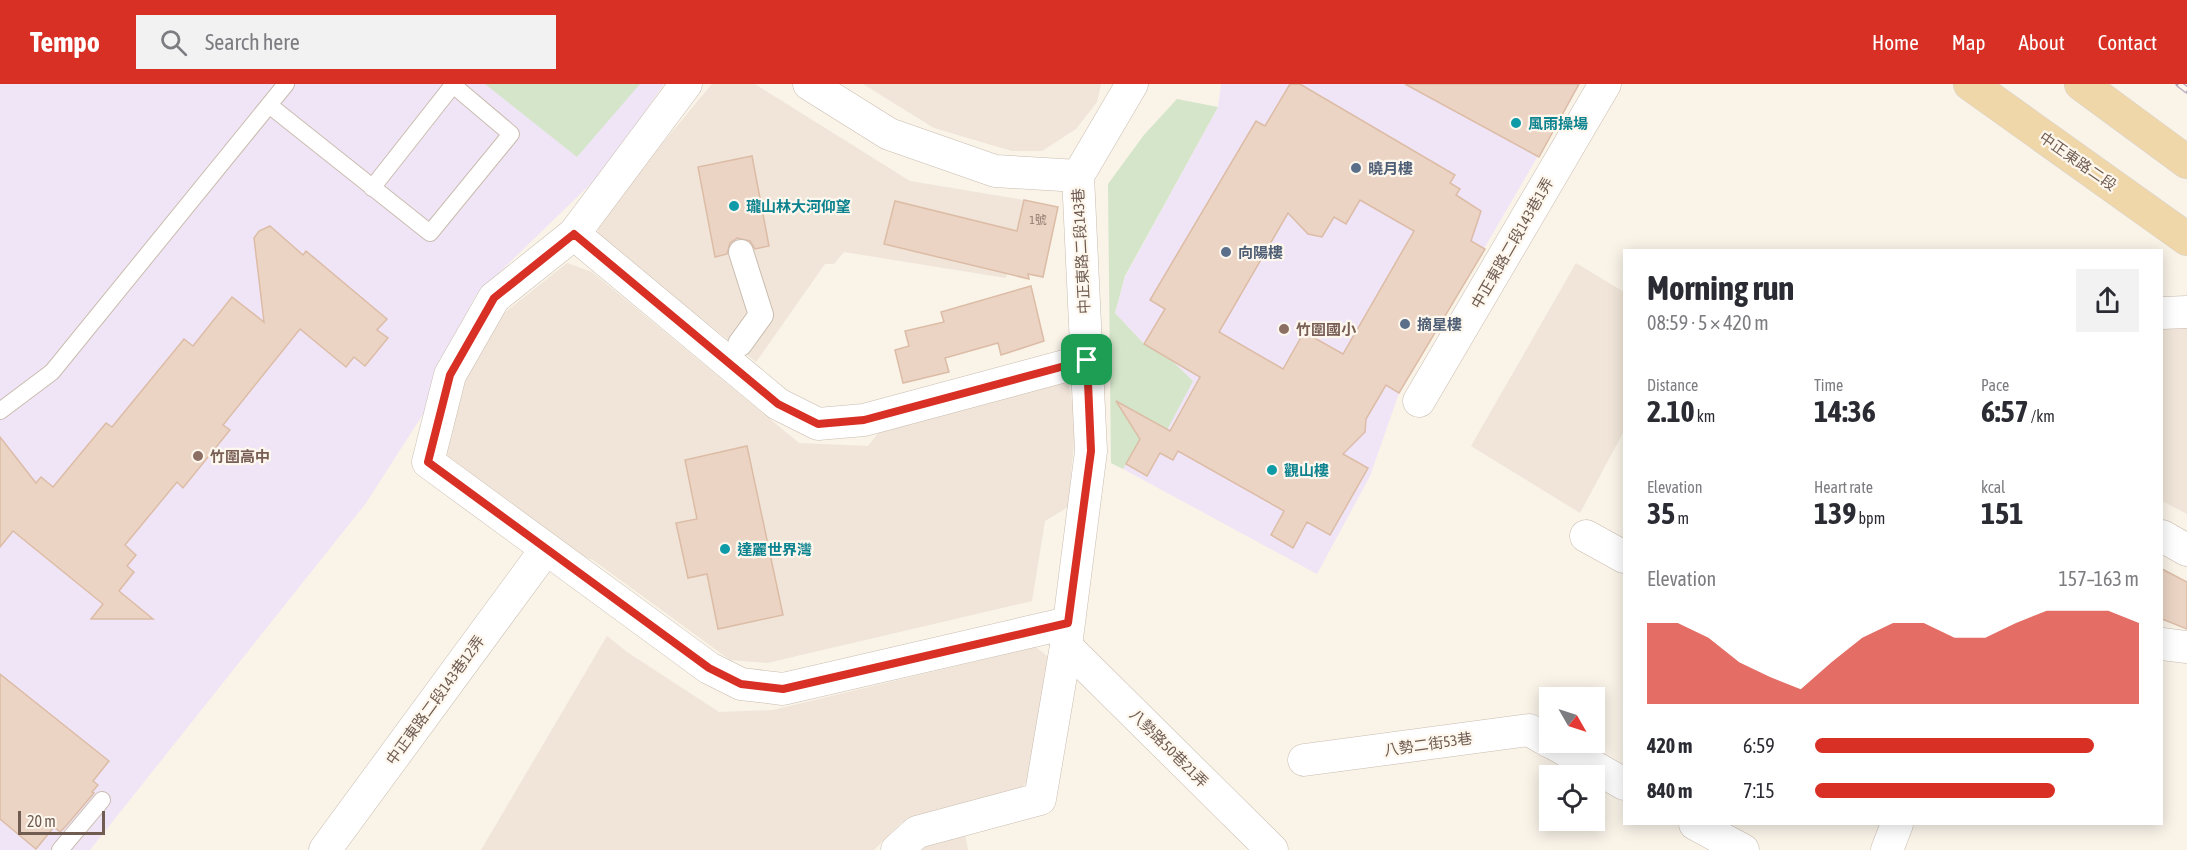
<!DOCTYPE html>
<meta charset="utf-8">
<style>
:root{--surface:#fff;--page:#f2f2f3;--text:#2b2b33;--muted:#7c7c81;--accent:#d93025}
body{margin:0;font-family:"Asap Condensed","Noto Sans TC",sans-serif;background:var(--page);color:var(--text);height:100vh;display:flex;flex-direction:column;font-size:22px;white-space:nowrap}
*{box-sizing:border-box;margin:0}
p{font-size:20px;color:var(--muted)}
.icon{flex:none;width:33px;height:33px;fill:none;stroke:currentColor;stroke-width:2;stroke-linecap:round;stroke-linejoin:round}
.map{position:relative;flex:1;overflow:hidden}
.details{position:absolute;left:1623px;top:165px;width:540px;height:576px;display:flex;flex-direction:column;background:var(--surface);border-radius:0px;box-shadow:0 3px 15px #0003}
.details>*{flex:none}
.needle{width:39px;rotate:129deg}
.buttons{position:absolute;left:1539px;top:603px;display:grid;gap:12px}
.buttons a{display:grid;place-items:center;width:66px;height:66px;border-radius:0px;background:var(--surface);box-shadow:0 3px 15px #0003;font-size:30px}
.scale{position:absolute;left:18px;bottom:15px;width:87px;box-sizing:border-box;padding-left:6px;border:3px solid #705c50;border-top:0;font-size:16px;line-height:21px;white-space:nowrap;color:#705c50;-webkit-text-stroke:4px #fdf7ee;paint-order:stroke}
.pin{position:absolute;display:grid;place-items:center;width:51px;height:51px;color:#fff;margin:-26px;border-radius:12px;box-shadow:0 3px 9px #0006}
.round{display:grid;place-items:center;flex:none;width:63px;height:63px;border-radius:0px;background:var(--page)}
.overview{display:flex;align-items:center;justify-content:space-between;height:102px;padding:0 24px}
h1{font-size:33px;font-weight:700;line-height:45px}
.figures{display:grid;grid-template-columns:repeat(3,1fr);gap:9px;height:102px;padding:6px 24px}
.figures div{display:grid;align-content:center}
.figures b{font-size:30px;font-weight:700}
.figures small{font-size:16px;font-weight:400}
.figures p{font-size:16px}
.chart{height:168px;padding:12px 24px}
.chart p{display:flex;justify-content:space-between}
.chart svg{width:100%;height:108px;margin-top:6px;fill:var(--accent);opacity:.7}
ul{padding:0 24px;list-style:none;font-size:20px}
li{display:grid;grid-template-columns:96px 72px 1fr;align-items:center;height:45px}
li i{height:15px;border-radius:8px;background:var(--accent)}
header{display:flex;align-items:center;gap:36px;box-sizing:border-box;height:84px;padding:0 30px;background:var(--accent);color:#fff}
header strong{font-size:28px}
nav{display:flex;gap:33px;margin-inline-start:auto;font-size:21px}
.search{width:420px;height:54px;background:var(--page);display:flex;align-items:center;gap:15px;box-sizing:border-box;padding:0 21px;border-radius:0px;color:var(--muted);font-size:22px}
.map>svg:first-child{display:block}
.residential{fill:#f0e5d8}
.education{fill:#f0e5f6}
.green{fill:#d4e5c9}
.building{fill:#ebd4c4;stroke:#dcbca6;stroke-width:1.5;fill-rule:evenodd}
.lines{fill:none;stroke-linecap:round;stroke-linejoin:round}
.service-casing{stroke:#cabcb0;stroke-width:18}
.pedestrian-casing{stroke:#cabcb0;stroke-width:26}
.minor-casing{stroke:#cabcb0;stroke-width:33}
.primary-casing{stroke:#d7d1ce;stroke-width:34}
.service{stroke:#fff;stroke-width:16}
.pedestrian{stroke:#fff;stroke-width:24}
.minor{stroke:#fff;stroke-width:32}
.primary{stroke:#efd7aa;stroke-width:33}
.rail-casing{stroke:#b7a8c2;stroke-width:7}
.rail{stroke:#fdf7ee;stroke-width:4.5;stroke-dasharray:14;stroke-linecap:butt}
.route-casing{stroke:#fff;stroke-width:12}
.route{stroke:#d93025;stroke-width:8}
.culture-dot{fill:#0f9aa8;stroke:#fdf7ee;stroke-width:2}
.service-dot{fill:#5c6f8a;stroke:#fdf7ee;stroke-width:2}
.education-dot{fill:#8d6e63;stroke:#fdf7ee;stroke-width:2}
.labels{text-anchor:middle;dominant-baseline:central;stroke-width:4.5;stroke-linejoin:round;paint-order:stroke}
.number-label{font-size:12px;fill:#8f7a6d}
.culture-label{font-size:15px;font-weight:bold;fill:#0d838f;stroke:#fdf7ee;text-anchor:start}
.street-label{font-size:15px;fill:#705c50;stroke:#fdf7ee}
.service-label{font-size:15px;font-weight:bold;fill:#4e5e75;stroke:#fdf7ee;text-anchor:start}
.education-label{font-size:15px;font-weight:bold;fill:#785e54;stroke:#fdf7ee;text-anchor:start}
</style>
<header>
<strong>Tempo</strong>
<div class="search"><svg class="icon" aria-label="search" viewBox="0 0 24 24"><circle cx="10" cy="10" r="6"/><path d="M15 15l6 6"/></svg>Search here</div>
<nav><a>Home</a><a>Map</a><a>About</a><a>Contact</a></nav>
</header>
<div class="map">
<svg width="2187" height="766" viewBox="0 0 2187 766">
<rect width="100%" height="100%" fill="#f9f3e8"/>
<g class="residential">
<polygon points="712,0 755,0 910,97 1024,116 1006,194 844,168 834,180 825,180 756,278 597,151 601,133"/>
<polygon points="863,0 1101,0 1097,18 1076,45 1042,67 1012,67 934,44"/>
<polygon points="567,179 592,188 799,359 868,362 883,343 1068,297 1076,336 1068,423 1045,437 1032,517 767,579 730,576 593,476 564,466 444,375 466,284 498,234"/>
<polygon points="1576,179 1624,208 1624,347 1580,429 1471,362"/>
<polygon points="2187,231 2187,430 2162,417 2162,234"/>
<polygon points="607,552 627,568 719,628 773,626 1036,563 1053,577 1034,691 1019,706 901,739 874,766 481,766"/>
<polygon points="964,744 968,766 916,766"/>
</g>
<g class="education">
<polygon points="0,0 664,0 602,89 476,211 451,258 427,324 366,419 90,766 0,766"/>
<polygon points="1221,0 1580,0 1398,312 1370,392 1317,490 1123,385 1141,355 1135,348 1136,344 1193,297 1170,275 1144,260 1115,229 1125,193 1218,23"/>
</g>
<g class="green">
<polygon points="485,0 640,0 577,73"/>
<polygon points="1177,15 1218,23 1125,192 1115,229 1144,260 1170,275 1193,297 1167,346 1136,344 1135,348 1141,354 1123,385 1111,379 1108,100 1144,51"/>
</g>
<g class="building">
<path d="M 1290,0 L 1300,0 L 1455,91 L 1450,99 L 1460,105 L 1456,111 L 1481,127 L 1471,157 L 1485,165 L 1399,309 L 1386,301 L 1366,335 L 1365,348 L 1343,370 L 1368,384 L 1330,451 L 1307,438 L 1293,464 L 1271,451 L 1284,427 L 1178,367 L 1173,376 L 1160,369 L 1147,392 L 1126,380 L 1140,355 L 1116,317 L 1170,347 L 1200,293 L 1144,260 L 1165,225 L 1150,216 L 1256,37 L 1265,42 ZM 1360,116 L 1414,147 L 1343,270 L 1304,248 L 1283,285 L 1219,248 L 1288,129 L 1308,150 L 1322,153 L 1334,133 L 1346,140 Z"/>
<polygon points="1405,0 1579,0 1539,73"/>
<polygon points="752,72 769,162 755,165 750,157 737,154 730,159 727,170 715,173 698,83"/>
<polygon points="1024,116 1058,123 1043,193 1028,190 1029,195 884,160 895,117 1017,147"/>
<polygon points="270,142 303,171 306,167 387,235 377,246 388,254 365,282 354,273 346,283 300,245 223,341 230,346 183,404 177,398 125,461 136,471 127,482 134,488 119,507 153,535 91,535 103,520 13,447 0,463 0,353 36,399 41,393 53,403 106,339 112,343 184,255 193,262 232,213 264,238 254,154 259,147"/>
<polygon points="1031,202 1044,257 1001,271 998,259 945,274 949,288 903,299 895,266 909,262 905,247 944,238 941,228"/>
<polygon points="747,362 783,531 718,545 707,490 688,494 676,439 697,435 685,376"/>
<polygon points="2162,485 2187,498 2187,545 2162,535"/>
<polygon points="0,590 109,677 93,697 98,701 92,708 94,709 66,742 60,748 54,743 36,765 0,735"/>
</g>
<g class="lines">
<defs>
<g id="service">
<polyline points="269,21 430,149 511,50 453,1 372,104"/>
<polyline points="0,327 52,288 286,0"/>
<polyline points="60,766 102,716"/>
</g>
<polyline id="pedestrian" points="740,260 761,231 741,168"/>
<g id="minor">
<polyline points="809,0 889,50 995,87 1078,92"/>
<polyline points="574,150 686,0"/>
<polyline points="2162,229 2187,228"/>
<polyline points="1419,317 1605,0"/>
<polyline points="1586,452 1624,473"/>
<polyline points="2162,452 2187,466"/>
<polyline points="1068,539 783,605 741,600 709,584 428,378 450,291 494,214 574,150 778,320 818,340 864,336 1087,276"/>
<polyline points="2162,560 2187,563"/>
<polyline points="1066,562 1272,766"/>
<polyline points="1551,658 1624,700"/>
<polyline points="1304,676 1529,646 1550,658"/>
<polyline points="1695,740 1743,766"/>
<polyline points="325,766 546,465"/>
<polyline points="897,766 917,748 1040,715 1066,562 1091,367 1078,92 1132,0"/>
<polyline points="1887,766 1897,740"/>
</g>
<g id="primary">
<polyline points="1970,0 2187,155"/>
<polyline points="2081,0 2187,78"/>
</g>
</defs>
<use href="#service" class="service-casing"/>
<use href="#pedestrian" class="pedestrian-casing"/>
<use href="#minor" class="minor-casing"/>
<use href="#primary" class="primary-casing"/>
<use href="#service" class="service"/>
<use href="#pedestrian" class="pedestrian"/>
<use href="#minor" class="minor"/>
<use href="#primary" class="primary"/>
<defs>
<polyline id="rail" points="2179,0 2187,6"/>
</defs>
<use href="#rail" class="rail-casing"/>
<use href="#rail" class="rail"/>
</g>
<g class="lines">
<defs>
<polygon id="route" points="574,150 778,320 818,340 864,336 1087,276 1091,367 1068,539 783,605 741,600 709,584 428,378 450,291 494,214"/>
</defs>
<use href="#route" class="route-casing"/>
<use href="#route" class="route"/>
</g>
<g class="culture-dot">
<circle cx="1516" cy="39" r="6"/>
<circle cx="734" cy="122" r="6"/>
<circle cx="1272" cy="386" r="6"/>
<circle cx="725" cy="465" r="6"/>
</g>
<g class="service-dot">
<circle cx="1356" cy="84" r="6"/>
<circle cx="1226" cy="168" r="6"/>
<circle cx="1405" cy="240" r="6"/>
</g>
<g class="education-dot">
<circle cx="1284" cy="245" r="6"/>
<circle cx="198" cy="372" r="6"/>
</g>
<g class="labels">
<g class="number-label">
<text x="1038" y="136">1號</text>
</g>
<g class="culture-label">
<text x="1528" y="39">風雨操場</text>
<text x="746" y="122">瓏山林大河仰望</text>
<text x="1284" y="386">觀山樓</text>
<text x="737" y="465">達麗世界灣</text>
</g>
<g class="street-label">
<text transform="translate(2078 77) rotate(35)">中正東路二段</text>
<text transform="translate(1512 159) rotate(-60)">中正東路二段143巷1弄</text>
<text transform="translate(1081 167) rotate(-93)">中正東路二段143巷</text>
<text transform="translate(435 616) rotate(-54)">中正東路二段143巷12弄</text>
<text transform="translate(1428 660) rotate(-8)">八勢二街53巷</text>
<text transform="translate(1169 664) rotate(45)">八勢路50巷21弄</text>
</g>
<g class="service-label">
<text x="1368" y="84">曉月樓</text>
<text x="1238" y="168">向陽樓</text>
<text x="1417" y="240">摘星樓</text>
</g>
<g class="education-label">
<text x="1296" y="245">竹圍國小</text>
<text x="210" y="372">竹圍高中</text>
</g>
</g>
</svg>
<div class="buttons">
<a><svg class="needle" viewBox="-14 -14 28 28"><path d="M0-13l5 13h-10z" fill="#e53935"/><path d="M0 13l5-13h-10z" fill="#7c7c81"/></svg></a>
<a><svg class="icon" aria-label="locate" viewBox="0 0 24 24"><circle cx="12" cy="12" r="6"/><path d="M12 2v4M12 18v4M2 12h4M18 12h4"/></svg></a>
</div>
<div class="scale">20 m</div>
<div class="pin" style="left:1087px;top:276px;background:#1e9e55"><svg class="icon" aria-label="arrive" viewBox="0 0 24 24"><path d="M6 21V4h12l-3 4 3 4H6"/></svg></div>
<section class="details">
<div class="overview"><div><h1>Morning run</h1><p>08:59 · 5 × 420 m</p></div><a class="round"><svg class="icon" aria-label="share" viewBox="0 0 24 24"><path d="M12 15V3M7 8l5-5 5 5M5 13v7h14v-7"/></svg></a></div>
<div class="figures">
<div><p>Distance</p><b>2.10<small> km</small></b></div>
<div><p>Time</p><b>14:36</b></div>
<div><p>Pace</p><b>6:57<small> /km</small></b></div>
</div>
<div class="figures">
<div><p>Elevation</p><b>35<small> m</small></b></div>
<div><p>Heart rate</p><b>139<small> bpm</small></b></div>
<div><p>kcal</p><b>151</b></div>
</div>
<div class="chart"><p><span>Elevation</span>157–163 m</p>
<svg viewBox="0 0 160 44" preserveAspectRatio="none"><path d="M0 44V11L10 11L20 17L30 27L40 33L50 38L60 27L70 17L80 11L90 11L100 17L110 17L120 11L130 6L140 6L150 6L160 11V44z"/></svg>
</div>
<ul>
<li><b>420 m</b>6:59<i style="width:86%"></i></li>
<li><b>840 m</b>7:15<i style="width:74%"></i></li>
</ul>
</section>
</div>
